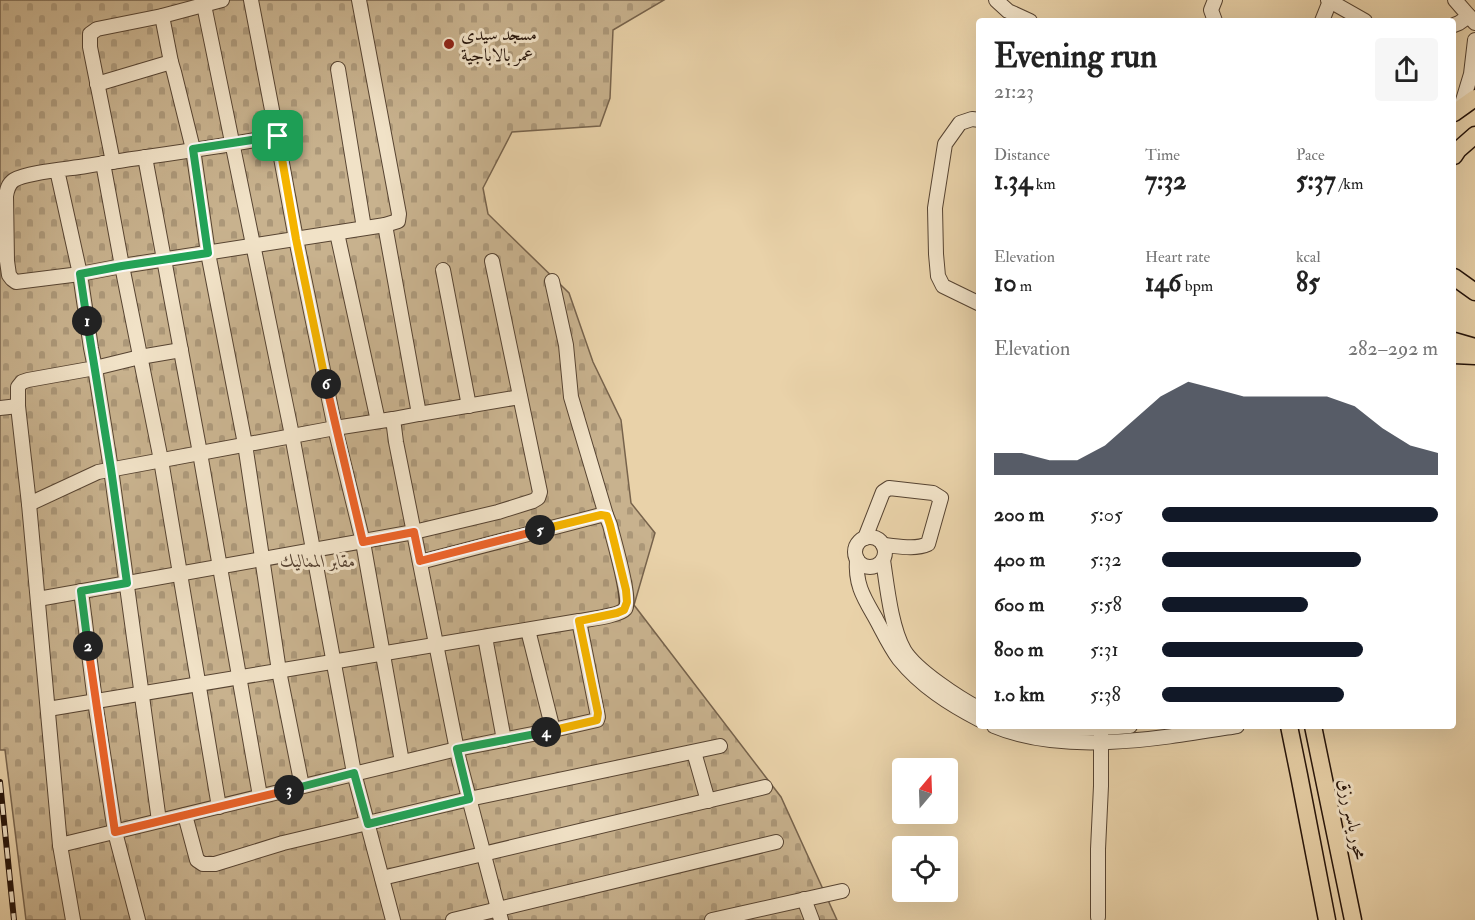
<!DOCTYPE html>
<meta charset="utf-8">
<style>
:root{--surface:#fff;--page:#f6f6f6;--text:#222;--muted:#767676;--accent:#111827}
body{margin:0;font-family:"IM FELL Double Pica",Amiri,serif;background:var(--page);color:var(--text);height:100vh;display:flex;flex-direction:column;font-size:22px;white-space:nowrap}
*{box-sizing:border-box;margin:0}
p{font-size:20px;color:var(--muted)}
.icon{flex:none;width:33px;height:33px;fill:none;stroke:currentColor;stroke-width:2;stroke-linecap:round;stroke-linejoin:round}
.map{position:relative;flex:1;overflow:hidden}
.details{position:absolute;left:976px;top:18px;width:480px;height:711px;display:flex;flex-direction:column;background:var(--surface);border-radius:6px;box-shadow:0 6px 24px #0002}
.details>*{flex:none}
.needle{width:39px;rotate:19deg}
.fabs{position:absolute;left:892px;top:758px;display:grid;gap:12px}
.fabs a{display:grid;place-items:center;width:66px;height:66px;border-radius:6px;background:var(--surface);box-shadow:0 6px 24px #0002;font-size:30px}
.pin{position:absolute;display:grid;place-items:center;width:51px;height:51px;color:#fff;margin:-26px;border-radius:12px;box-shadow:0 3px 9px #0006}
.km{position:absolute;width:30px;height:30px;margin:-15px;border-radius:50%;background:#222;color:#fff;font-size:16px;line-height:30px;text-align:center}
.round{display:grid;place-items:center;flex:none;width:63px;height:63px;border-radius:6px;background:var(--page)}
.summary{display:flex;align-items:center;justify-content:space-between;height:102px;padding:0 18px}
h1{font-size:33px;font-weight:800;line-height:45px}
.stats{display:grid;grid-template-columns:repeat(3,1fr);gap:9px;height:102px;padding:6px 18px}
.stats div{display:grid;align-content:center}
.stats b{font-size:26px;font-weight:800}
.stats small{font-size:16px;font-weight:400}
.stats p{font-size:16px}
.chart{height:168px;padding:12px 18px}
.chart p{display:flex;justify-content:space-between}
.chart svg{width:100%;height:108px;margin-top:6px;fill:var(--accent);opacity:.7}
ul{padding:0 18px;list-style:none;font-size:20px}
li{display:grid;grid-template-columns:96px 72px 1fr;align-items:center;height:45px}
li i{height:15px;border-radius:8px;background:var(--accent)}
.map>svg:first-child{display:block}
.cemetery{fill:url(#cemetery-stones);stroke:#77634c;stroke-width:1.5}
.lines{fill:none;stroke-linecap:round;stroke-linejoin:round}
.minor-casing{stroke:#574432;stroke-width:16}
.major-casing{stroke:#26140a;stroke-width:19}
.minor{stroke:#f1e2c7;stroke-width:14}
.major{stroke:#e9d2a9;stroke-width:16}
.rail-casing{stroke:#26140a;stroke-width:6}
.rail{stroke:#f1e2c7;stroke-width:4;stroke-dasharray:11;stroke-linecap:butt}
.split-1-casing{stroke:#fff;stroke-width:12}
.split-2-casing{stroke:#fff;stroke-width:12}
.split-3-casing{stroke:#fff;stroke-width:12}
.split-4-casing{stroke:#fff;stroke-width:12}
.split-5-casing{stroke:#fff;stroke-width:12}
.split-6-casing{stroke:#fff;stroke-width:12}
.split-7-casing{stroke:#fff;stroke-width:12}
.split-1{stroke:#22a559;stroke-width:8}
.split-2{stroke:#22a559;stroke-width:8}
.split-3{stroke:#f0652b;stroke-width:8}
.split-4{stroke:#22a559;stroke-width:8}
.split-5{stroke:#f5b400;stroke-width:8}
.split-6{stroke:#f0652b;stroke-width:8}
.split-7{stroke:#f5b400;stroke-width:8}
.poi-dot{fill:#8f2418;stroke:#f1e2c7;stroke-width:2}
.labels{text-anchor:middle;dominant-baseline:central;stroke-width:6;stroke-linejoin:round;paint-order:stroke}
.poi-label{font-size:18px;fill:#26140a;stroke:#f1e2c7;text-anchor:start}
.park-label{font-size:18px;font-style:italic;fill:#574332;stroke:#f1e2c7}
.street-label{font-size:18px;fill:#26140a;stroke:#f1e2c7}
</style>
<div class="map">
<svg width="1475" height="920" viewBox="0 0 1475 920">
<defs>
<pattern id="cemetery-stones" width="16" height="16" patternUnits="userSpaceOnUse" patternTransform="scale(1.5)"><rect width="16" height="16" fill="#c8b28e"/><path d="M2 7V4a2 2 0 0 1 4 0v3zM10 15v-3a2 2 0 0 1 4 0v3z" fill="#ac9879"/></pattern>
</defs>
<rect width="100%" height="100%" fill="#e9d2a9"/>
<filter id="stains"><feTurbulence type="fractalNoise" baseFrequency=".00333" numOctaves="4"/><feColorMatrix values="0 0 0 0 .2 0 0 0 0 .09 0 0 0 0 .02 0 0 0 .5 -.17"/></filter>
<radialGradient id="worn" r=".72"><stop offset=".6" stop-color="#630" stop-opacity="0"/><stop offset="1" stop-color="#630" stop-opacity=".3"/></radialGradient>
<polygon class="cemetery" points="0,0 664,0 613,30 610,98 600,126 512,132 483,188 488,214 569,293 593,362 621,420 631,503 655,533 634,605 781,797 837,920 26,920 5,750 0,750"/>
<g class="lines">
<defs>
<g id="minor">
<polyline points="251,0 277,136"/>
<polyline points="996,0 1008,11 1030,21"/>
<polyline points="1215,0 1211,10 1215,21"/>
<polyline points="1328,0 1365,21"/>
<polyline points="1455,0 1475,23"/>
<polyline points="204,5 292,435 354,773 393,920"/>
<polyline points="162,16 171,62"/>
<polyline points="1322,21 1330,1"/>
<polyline points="1454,25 1459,23 1469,16"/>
<polyline points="338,69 364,228"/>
<polyline points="97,84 171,62 174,72 193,149 208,253 245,444 279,671 302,786"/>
<polyline points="1461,107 1471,74 1475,40"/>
<polyline points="980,120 972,119 960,123 945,144 935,208 936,254 938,276 943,286 980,304"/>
<polyline points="145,157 200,453 260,796"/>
<polyline points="113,162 90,47 90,34 97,29 162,16 222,0"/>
<polyline points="103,163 122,266 161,460 219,807"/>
<path d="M 57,170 L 80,274 L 16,282 L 12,279 L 9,275 L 7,261 L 6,196 C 7,190 8,184 14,180 C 28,172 68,169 86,166 C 150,156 214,148 277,136 L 296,239 L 335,428 L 363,542 L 402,762"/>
<polyline points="385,225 419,414 393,419"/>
<polyline points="337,233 378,421"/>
<polyline points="443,270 469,406"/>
<polyline points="552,281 566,345 571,397 606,515"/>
<polyline points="0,408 18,406"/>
<polyline points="419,414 520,397"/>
<polyline points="29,504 98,472 335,428 393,419 396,442 459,760 501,920"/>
<circle cx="870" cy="552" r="15"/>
<path d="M 865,538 L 883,492 L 889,488 L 933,493 L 941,498 L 928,544 C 915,550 897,546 883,545"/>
<path d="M 857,559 C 855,585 864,598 876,619 C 883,632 890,647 899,659 C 921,686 949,704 980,720"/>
<path d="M 883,560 C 887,586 891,627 904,650 C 916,670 959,698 980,709"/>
<polyline points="81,591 95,701 115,832 138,920"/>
<polyline points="38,599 414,532 498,512 533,501 538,498 540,492 492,261"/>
<polyline points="485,637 504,740"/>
<path d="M 48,709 L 579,621 C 589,619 619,616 625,609 C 632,601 613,538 610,525 L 606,515 L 601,515 L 420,562"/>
<path d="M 994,726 C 1065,756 1163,738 1237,726"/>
<path d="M 1024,726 C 1059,731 1094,729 1130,726"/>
<polyline points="553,730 597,720 598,717 579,621"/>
<polyline points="694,752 708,801"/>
<polyline points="185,815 197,860 203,864 215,864 283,843 469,799 720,746"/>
<polyline points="159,821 111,469 95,368 140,357 181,350"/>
<polyline points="60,845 457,749 553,730 528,630"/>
<polyline points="382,878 765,787"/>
<polyline points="804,899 812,920"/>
<polyline points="1098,917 1098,849 1101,786 1101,726"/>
<polyline points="73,920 60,845 29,504 18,406 18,387 22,382 28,380 95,368 91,348 80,274 122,266 385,225 398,221 399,214 359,0"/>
<polyline points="453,920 776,842"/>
<polyline points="712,920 842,891"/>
</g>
<g id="major">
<polyline points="1454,113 1475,98"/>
<polyline points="1454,156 1458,150 1475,135"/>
<polyline points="1454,277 1475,292"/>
<polyline points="1454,341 1475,347"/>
<polyline points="1454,355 1475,356"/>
<polyline points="1289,726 1299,775 1327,920"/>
<polyline points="1313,726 1353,920"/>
</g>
</defs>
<use href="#minor" class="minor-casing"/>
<use href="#major" class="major-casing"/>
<use href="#minor" class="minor"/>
<use href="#major" class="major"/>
<defs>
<polyline id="rail" points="0,782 14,920"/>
</defs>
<use href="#rail" class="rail-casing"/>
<use href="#rail" class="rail"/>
</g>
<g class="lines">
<defs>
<polyline id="split-1" points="87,321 80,274 122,266 208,253 193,149 278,136"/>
<polyline id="split-2" points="87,321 111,469 127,583 81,591 88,646"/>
<polyline id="split-3" points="88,646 115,832 289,790"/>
<polyline id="split-4" points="289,790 354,773 368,824 469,799 457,749 546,732"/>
<polyline id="split-5" points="540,530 601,515 607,516 610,525 626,590 627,602 624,610 617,613 579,621 598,713 597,720 546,732"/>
<polyline id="split-6" points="326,384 363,542 414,532 420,561 540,530"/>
<polyline id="split-7" points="278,136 296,239 326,384"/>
</defs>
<use href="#split-1" class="split-1-casing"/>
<use href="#split-2" class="split-2-casing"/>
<use href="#split-3" class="split-3-casing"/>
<use href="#split-4" class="split-4-casing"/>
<use href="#split-5" class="split-5-casing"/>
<use href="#split-6" class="split-6-casing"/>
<use href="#split-7" class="split-7-casing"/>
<use href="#split-1" class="split-1"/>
<use href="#split-2" class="split-2"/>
<use href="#split-3" class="split-3"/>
<use href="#split-4" class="split-4"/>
<use href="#split-5" class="split-5"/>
<use href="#split-6" class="split-6"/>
<use href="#split-7" class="split-7"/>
</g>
<circle class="poi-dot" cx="449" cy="44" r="6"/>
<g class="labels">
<g class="poi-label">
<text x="461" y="34">مسجد سيدى<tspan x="461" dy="21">عمر بالاباجية</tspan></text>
</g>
<g class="park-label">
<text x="318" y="561">مقابر المماليك</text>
</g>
<g class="street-label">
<text transform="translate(1352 819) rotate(78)">محور ياسر رزق</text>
</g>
</g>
<rect width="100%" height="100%" filter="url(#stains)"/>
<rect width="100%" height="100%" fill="url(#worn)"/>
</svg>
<div class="fabs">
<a><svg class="needle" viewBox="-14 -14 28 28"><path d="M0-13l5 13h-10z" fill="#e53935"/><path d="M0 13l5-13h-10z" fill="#767676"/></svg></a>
<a><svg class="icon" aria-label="locate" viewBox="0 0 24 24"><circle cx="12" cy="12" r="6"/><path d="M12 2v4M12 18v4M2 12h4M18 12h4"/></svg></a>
</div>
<div class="pin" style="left:278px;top:136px;background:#1e9e55"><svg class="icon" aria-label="arrive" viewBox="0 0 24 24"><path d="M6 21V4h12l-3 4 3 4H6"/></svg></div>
<b class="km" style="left:87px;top:321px">1</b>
<b class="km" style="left:88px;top:646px">2</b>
<b class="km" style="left:289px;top:790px">3</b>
<b class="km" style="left:546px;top:732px">4</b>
<b class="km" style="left:540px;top:530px">5</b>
<b class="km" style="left:326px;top:384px">6</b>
<section class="details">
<div class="summary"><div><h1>Evening run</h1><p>21:23</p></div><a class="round"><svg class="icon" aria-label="share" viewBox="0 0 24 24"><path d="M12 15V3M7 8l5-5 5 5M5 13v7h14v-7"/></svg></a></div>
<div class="stats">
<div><p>Distance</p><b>1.34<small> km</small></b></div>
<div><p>Time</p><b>7:32</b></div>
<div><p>Pace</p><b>5:37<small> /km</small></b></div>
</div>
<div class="stats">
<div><p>Elevation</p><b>10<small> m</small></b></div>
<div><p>Heart rate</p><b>146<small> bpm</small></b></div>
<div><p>kcal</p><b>85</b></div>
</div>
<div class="chart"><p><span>Elevation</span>282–292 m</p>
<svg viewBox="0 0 160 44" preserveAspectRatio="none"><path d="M0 44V35L10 35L20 38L30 38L40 32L50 22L60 12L70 6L80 9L90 12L100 12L110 12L120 12L130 16L140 25L150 32L160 35V44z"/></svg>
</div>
<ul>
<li><b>200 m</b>5:05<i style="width:100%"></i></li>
<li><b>400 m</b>5:32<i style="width:72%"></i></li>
<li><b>600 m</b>5:58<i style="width:53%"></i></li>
<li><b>800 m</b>5:31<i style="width:73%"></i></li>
<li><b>1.0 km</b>5:38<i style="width:66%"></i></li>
</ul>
</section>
</div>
